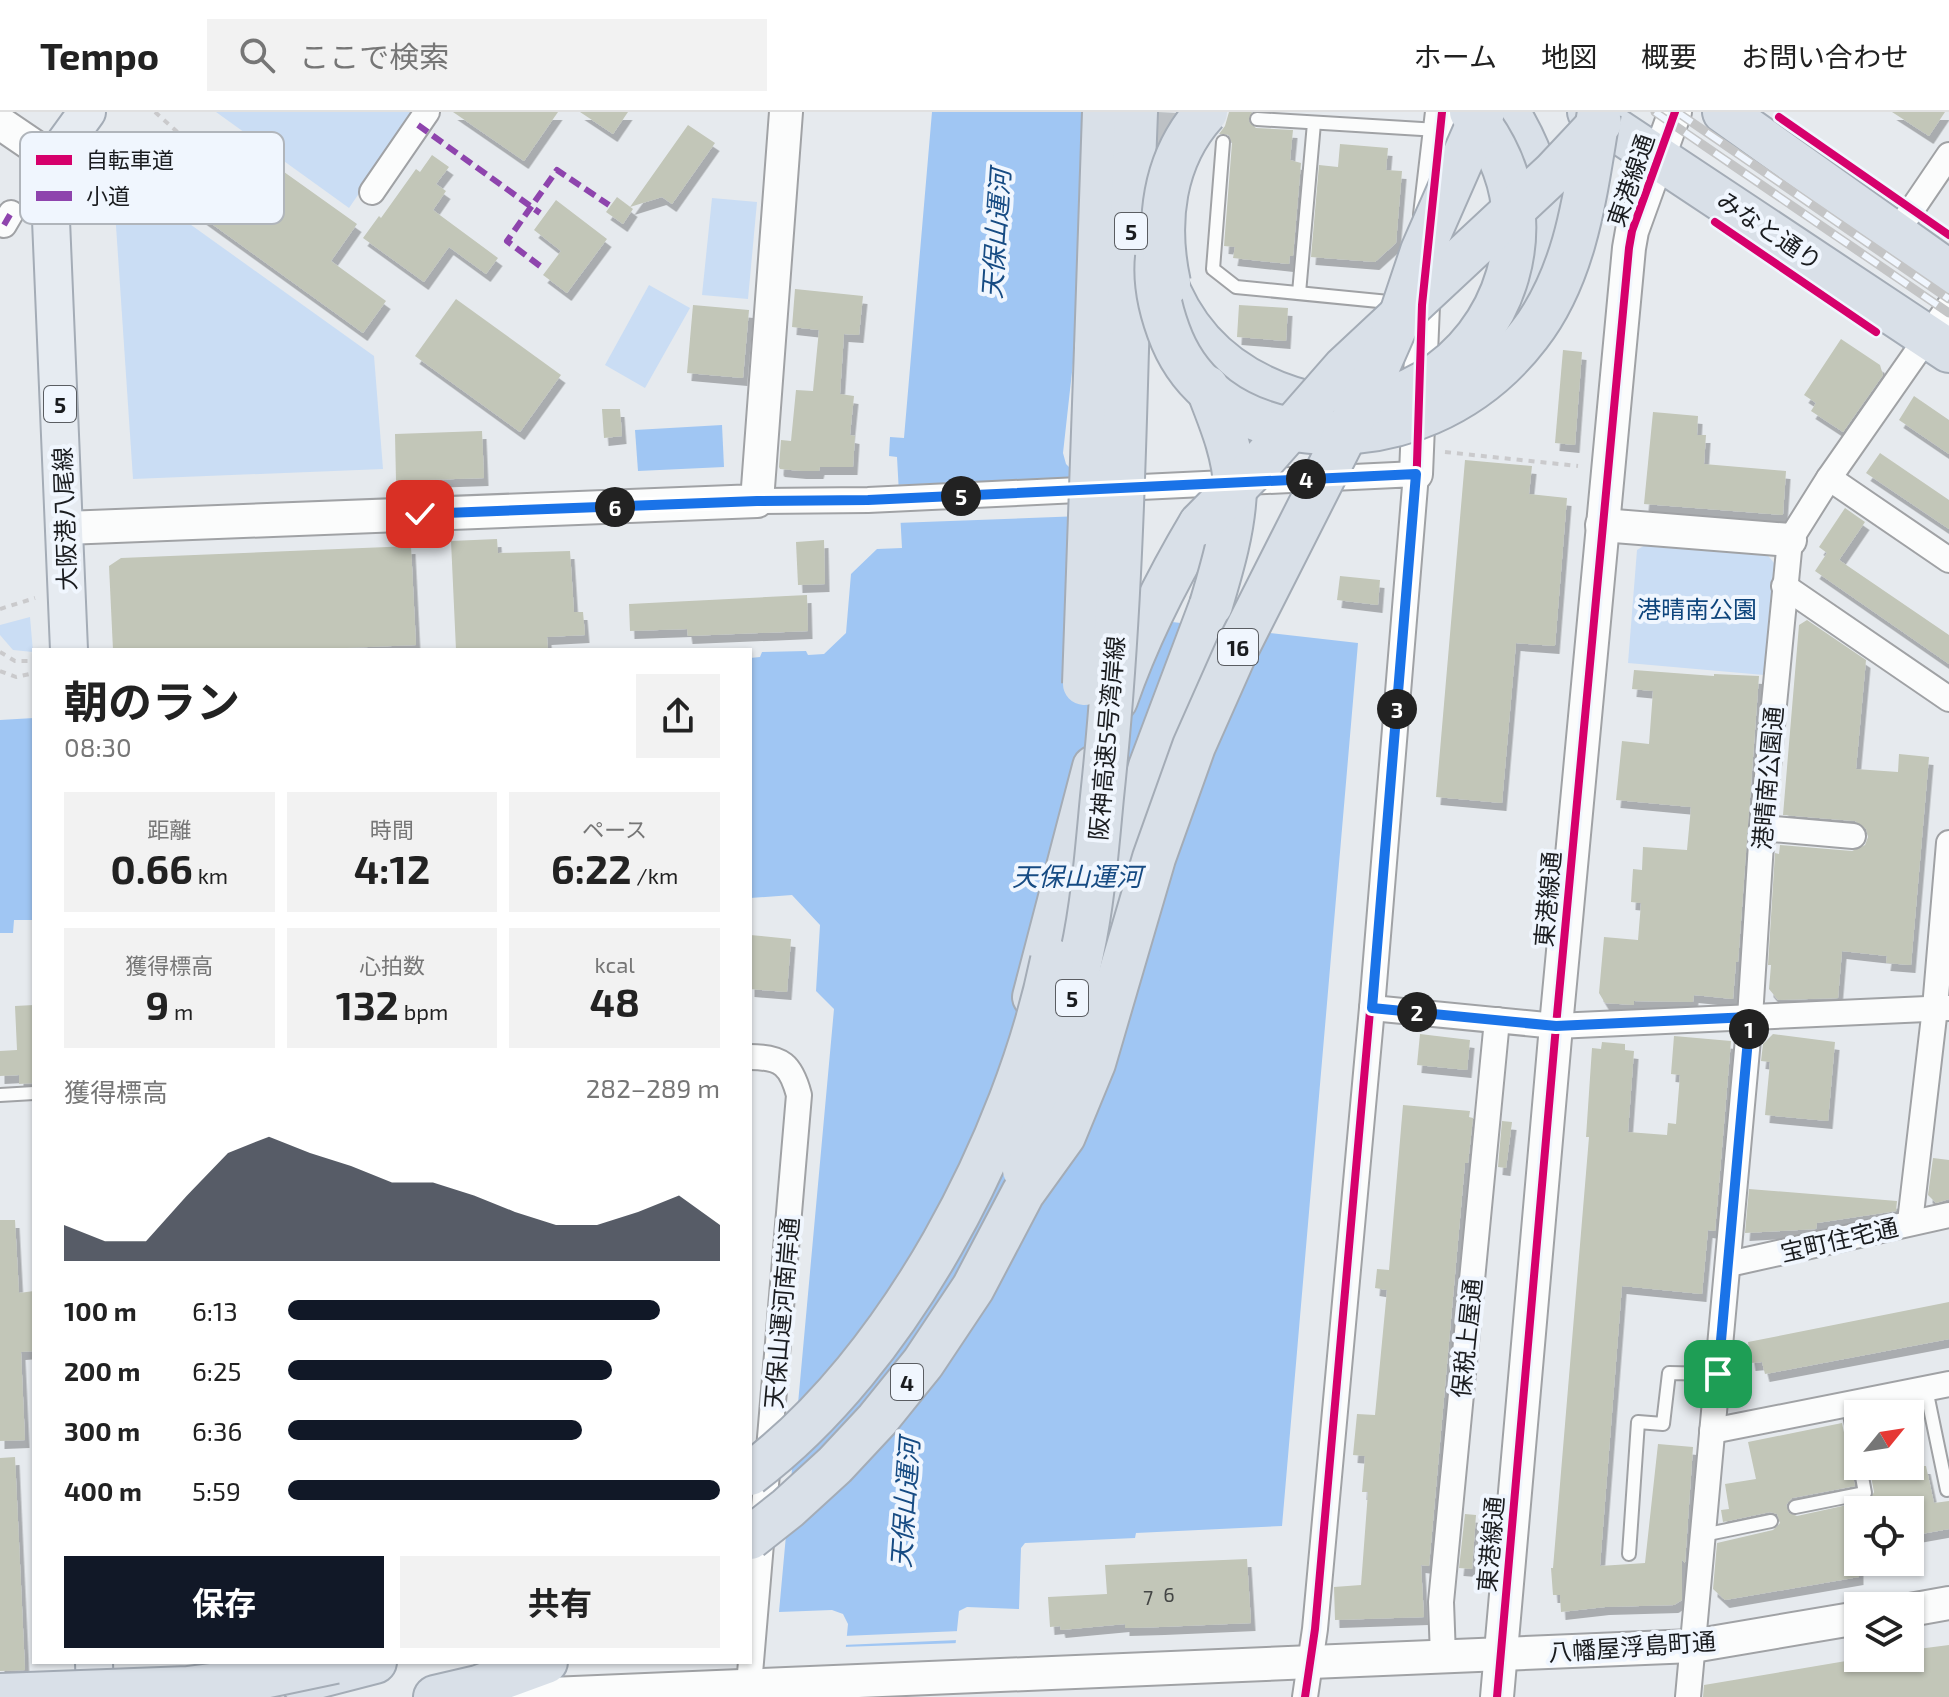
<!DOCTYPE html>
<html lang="ja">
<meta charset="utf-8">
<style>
:root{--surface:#fff;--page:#f2f2f2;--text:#222;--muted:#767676;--line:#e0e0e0;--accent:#111827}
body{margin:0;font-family:"Exo 2","Noto Sans JP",sans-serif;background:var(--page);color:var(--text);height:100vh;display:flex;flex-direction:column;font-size:30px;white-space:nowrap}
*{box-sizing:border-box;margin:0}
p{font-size:26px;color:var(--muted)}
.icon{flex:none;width:44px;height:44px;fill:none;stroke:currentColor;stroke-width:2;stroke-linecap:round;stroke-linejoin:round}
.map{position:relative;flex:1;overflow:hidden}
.panel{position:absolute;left:32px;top:536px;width:720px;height:1016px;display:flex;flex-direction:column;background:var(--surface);border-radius:0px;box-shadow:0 2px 6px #0004}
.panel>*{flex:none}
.needle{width:52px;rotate:60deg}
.controls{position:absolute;left:1844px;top:1288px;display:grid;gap:16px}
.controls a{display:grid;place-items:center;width:80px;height:80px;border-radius:0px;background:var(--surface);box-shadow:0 2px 6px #0004;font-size:40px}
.pin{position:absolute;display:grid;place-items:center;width:68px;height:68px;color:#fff;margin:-34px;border-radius:16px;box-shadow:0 4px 12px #0006}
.km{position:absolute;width:40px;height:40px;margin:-20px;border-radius:50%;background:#222;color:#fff;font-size:22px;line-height:40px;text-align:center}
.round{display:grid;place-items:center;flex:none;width:84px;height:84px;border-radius:0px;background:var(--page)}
.headline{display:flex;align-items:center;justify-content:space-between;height:136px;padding:0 32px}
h1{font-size:44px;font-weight:700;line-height:60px}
.figures{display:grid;grid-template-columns:repeat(3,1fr);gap:12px;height:136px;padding:8px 32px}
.figures div{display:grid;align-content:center;border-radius:0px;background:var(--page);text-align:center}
.figures b{font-size:40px;font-weight:700}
.figures small{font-size:22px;font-weight:400}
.figures p{font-size:22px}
.chart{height:224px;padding:16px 32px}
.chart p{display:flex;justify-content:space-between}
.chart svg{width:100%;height:144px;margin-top:8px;fill:var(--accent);opacity:.7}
.button{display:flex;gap:16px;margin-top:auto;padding:16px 32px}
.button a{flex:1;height:92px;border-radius:0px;background:var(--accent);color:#fff;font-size:32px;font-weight:700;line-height:92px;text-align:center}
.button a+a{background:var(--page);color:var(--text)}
ul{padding:0 32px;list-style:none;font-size:26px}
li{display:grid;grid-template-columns:128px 96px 1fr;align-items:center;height:60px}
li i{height:20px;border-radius:10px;background:var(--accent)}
header{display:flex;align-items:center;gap:48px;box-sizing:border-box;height:112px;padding:0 40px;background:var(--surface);border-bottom:2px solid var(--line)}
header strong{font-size:38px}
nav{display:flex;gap:44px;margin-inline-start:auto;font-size:28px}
.search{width:560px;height:72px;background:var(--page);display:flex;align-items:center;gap:20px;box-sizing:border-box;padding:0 28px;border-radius:0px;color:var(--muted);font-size:30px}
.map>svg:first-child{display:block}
.green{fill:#caddf4}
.water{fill:#a0c6f3}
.pier{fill:#e6eaee}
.building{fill:#c2c6b8;filter:url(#shadow)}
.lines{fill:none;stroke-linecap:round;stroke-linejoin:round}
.highway-tunnel{stroke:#bdc1c5;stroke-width:42;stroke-dasharray:42 21;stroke-linecap:butt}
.lane-casing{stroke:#a0a2a5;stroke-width:16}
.street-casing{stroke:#a0a2a5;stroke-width:28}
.secondary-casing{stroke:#a0a2a5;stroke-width:36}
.primary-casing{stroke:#a4acb6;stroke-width:40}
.highway-casing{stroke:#a4acb6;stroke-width:46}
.path{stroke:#cacacc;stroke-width:4;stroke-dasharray:6 6;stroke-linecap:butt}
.lane{stroke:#fbfcfc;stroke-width:12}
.street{stroke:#fbfcfc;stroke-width:24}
.secondary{stroke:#fbfcfc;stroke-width:32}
.primary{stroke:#e6ebf1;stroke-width:36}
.highway{stroke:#d9e0e8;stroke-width:42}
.rail-casing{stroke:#c4c5c6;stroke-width:9}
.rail{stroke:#f0f6fe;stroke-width:6;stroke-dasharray:18;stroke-linecap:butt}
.highway-bridge-casing{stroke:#a4acb6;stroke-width:46;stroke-linecap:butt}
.highway-bridge{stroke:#d9e0e8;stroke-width:42}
.quiet{stroke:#8e44ad;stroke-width:6;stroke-dasharray:12 6;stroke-linecap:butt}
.cycleway-casing{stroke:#f0f6fe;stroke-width:13}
.cycleway{stroke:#d6006c;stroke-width:8}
.route-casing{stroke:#fff;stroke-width:16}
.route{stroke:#1a73e8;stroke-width:10}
.labels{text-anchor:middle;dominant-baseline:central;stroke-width:8;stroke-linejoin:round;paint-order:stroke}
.number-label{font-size:20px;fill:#444645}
.shield{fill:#f0f6fe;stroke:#5a5d62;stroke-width:2}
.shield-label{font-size:22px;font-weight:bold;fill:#1a1c1f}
.street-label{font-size:24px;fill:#1a1c1f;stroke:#f0f6fe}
.park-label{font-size:24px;fill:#0e457c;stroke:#f0f6fe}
.water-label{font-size:26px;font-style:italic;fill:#164b83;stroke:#f0f6fe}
.key{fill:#f0f6fe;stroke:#b0b5bb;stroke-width:2}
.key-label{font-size:22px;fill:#1a1c1f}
</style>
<header>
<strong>Tempo</strong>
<div class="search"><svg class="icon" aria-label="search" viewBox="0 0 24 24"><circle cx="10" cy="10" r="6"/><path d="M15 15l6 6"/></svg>ここで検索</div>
<nav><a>ホーム</a><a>地図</a><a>概要</a><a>お問い合わせ</a></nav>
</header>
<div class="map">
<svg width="1949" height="1585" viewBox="0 0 1949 1585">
<defs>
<filter id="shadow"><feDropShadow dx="4.5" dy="8" stdDeviation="0" flood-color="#0004"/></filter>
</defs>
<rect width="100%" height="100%" fill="#e6eaee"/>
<g class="green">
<polygon points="216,0 415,0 349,96"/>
<polygon points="127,67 374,244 383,357 133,367 114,84"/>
<polygon points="712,86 757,90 748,187 702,183"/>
<polygon points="649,173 690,196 645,276 605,253"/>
<polygon points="1650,430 1765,440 1774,451 1764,563 1628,551 1637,438"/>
<polygon points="30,505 33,540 13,538 0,523 0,513"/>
</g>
<g class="water">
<polygon points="932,0 1116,0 1109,241 1074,242 1063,341 1066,352 1074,360 1101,502 1358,531 1282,1414 1136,1421 1135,1426 1025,1431 1021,1436 1019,1497 967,1495 959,1499 950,1585 841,1585 848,1512 843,1502 832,1498 779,1500 834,897 816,879 820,813 792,783 750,786 750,546 760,545 762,540 806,539 808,543 824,542 846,521 851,462 877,437 902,436 897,345 889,344 890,325 904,326"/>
<polygon points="722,313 724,355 638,359 635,318"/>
<polygon points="34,606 34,814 33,808 14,808 13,821 0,821 0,608"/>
</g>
<g class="pier">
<polygon points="1108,365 1108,403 896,411 893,373"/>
<polygon points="960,1519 959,1528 842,1533 843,1524"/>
<polygon points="959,1531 954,1585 837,1585 842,1535"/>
</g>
<g class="building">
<polygon points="453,0 558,0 524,49"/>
<polygon points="580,0 628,0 613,22"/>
<polygon points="1229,0 1252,0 1249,10 1256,16 1293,18 1290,48 1301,51 1293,144 1290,144 1289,152 1233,146 1235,135 1224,134 1232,31 1229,23 1219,22 1225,14"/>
<polygon points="1892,0 1945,0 1929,24"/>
<polygon points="688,13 715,31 672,92 662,85 630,95"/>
<polygon points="231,22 357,112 331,149 386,189 363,221 137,58 160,25 205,58"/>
<polygon points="1340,32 1388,36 1386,58 1402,59 1396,131 1375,150 1311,145 1319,53 1338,55"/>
<polygon points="432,43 449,55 436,72 446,79 433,98 498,146 486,162 449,135 424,170 363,126 379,104 381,106 416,57 420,60"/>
<polygon points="617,85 633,97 623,112 606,100"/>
<polygon points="556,88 607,127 567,181 543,163 561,139 534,118"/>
<polygon points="795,177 863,184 859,223 844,222 840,282 854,284 850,323 855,324 853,355 820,355 819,359 802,359 780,357 779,355 781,328 791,329 796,278 813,279 819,218 792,215"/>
<polygon points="456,187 561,263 520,320 415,244"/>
<polygon points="693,193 749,198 743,266 687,261"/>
<polygon points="1239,193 1288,196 1286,229 1237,225"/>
<polygon points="1841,227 1880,253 1883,263 1843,320 1811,299 1816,291 1804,283"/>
<polygon points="1563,238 1582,240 1575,333 1555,331"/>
<polygon points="1914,284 1949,308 1949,342 1899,308"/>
<polygon points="602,297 620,297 622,324 604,326"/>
<polygon points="1653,300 1698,304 1697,323 1706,323 1704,352 1786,359 1783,403 1644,392"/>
<polygon points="482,319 484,366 396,369 395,322"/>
<polygon points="1880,341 1949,388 1949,417 1866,361"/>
<polygon points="1465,348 1532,354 1529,382 1567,386 1555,534 1516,531 1502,691 1436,685"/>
<polygon points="1845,396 1865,410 1839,448 1949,523 1949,552 1815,459 1827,441 1819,435"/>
<polygon points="497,427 498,441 570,439 574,500 583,500 585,523 547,525 548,538 456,538 451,429"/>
<polygon points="824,428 825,472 798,473 796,430"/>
<polygon points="411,434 416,533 296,538 113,538 109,454 121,446"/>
<polygon points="1340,464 1380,468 1378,493 1337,488"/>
<polygon points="807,483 808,519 688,524 687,517 630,519 629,492"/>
<polygon points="1807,508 1866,548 1856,657 1898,660 1899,642 1929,645 1911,853 1886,851 1887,844 1842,839 1838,886 1778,888 1769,877 1771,853 1768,853 1775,741 1779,742 1780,733 1852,739 1865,733 1868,725 1866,717 1855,709 1783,703 1799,513"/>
<polygon points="1634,558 1714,564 1714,562 1759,564 1738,850 1736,850 1733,887 1694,883 1693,890 1634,889 1634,893 1605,891 1599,881 1604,825 1638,828 1641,791 1631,790 1633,757 1642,758 1643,735 1687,738 1691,695 1616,688 1622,629 1649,632 1653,579 1632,577"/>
<polygon points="750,823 791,827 787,880 750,877"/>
<polygon points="34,893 34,971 19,972 19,963 0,964 0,939 17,938 15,894"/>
<polygon points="1420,922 1470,928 1467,958 1417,953"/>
<polygon points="1773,922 1835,930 1828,1009 1765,1003 1770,950 1761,949 1763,932"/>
<polygon points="1674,924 1731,929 1715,1119 1708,1118 1702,1182 1622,1174 1600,1454 1645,1451 1658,1332 1693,1335 1685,1451 1682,1448 1682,1488 1674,1493 1605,1495 1561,1500 1560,1483 1553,1483 1551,1456 1553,1456 1589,1025 1586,1025 1592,936 1601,937 1602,930 1625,932 1625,938 1634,939 1628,1020 1667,1023 1668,1011 1676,1012 1680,963 1671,962"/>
<polygon points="1403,993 1470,999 1469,1005 1473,1006 1468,1051 1465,1051 1429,1454 1421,1453 1424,1505 1335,1508 1334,1475 1361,1473 1368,1380 1362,1380 1365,1344 1353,1343 1357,1302 1375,1303 1387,1178 1375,1176 1377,1157 1389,1158"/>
<polygon points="1502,1009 1512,1010 1506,1056 1498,1055"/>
<polygon points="1933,1046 1949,1048 1949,1087 1936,1091 1928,1083"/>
<polygon points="1749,1077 1897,1089 1896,1099 1817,1111 1816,1117 1745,1121"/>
<polygon points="0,1108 15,1108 19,1181 34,1179 34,1239 21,1240 25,1328 0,1329"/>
<polygon points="1949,1190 1949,1227 1765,1262 1762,1250 1751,1251 1748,1230"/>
<polygon points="1842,1311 1855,1374 1792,1386 1786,1393 1789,1401 1797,1404 1870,1388 1874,1380 1869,1354 1926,1354 1934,1391 1949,1389 1949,1417 1910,1424 1910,1398 1858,1398 1859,1465 1725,1488 1713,1477 1717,1431 1773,1418 1780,1411 1777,1402 1770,1400 1723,1410 1721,1398 1729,1397 1725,1372 1756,1367 1748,1330"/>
<polygon points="15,1345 25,1558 0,1559 0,1346"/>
<polygon points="1465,1402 1476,1403 1472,1457 1459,1456"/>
<polygon points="1247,1447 1251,1511 1160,1515 1125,1516 1125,1512 1061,1518 1060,1514 1050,1515 1048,1485 1107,1482 1105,1453"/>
<polygon points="1949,1533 1949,1585 1703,1585 1704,1573 1846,1549 1846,1553 1890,1546 1910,1546 1910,1538"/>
</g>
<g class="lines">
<polyline class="highway-tunnel" points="1156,41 1158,0"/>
<defs>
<g id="lane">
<polyline points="1257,7 1438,18"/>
<polyline points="1223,30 1213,157 1236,175 1399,191"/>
<polyline points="1299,181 1314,11"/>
<polyline points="0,983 34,981"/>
<polyline points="1926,1277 1947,1378"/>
<polyline points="1848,1292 1858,1345"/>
<polyline points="1795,1395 1865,1381 1860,1354"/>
<polyline points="1703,1423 1771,1409"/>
<polyline points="1629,1442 1638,1310 1663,1312 1669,1261 1718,1262"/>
</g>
<g id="street">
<polyline points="372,80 427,0"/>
<polyline points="4,113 11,101"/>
<polyline points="1896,121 1949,43"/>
<polyline points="1829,366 1949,448"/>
<polyline points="757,389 868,388 1416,362 1372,896 1315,1517 1305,1585"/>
<polyline points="1784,474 1949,587"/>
<polyline points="1762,716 1853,724"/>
<polyline points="1372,896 1556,914 1949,896"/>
<polyline points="1910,1110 1935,896 1949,731"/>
<polyline points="1729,1152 1949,1103"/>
<polyline points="1712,1319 1949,1272"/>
<polyline points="1443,1544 1441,1490 1497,908"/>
<path d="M 748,1585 L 799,983 C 791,953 782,945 750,945"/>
<polyline points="1688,1585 1750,905 1762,716 1790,428 1829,366 1949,194"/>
</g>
<g id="secondary">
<polyline points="0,11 53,47"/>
<polyline points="1430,103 1442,0"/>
<polyline points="1416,362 1424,169"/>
<polyline points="1602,413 1790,428"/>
<polyline points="65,416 757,389 786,0"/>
<polyline points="1910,1498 1949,1491"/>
<polyline points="477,1585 1693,1534 1858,1506"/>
<polyline points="1497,1585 1556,914 1629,136 1632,119 1675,0"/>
</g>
<g id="primary">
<polyline points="69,538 51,108 53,47 87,0"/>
<polyline points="94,1550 95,1585"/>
</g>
<g id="highway">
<polyline points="1589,0 1949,239"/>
<polyline points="1724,0 1949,160"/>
<path d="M 1163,163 C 1189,238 1247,279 1323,294"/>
<polyline points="1096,236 1104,0"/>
<polyline points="1127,237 1136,0"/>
<path d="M 1461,251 C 1474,246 1486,236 1496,226 C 1565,163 1553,73 1508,0"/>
<path d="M 1116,588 C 1138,525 1166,469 1200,412"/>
<polyline points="1099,821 1150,655 1211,493"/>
<polyline points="1034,885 1094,655"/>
<polyline points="301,1569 375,1550"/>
<polyline points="435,1585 478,1575 546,1550"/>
</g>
</defs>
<use href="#lane" class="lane-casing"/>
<use href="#street" class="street-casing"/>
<use href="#secondary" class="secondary-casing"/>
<use href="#primary" class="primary-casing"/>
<use href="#highway" class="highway-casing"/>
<g class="path">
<polyline points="155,0 211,50"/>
<polyline points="1445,340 1578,354"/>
<polyline points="0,497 35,486"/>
<polyline points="0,540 15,549 34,549"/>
<polyline points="0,559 16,565 34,561"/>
</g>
<use href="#lane" class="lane"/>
<use href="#street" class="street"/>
<use href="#secondary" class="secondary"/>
<use href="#primary" class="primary"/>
<use href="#highway" class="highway"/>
<defs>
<g id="rail">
<polyline points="1655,0 1949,201"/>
<polyline points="1677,0 1949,187"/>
</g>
</defs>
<use href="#rail" class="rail-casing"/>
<use href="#rail" class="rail"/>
<defs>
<g id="highway-bridge">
<path d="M 1157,145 C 1154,174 1161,201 1172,228 C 1213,325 1342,340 1430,301 C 1469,284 1503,257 1529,223 C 1578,160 1586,76 1599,0"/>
<path d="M 1169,171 C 1156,111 1163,47 1206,0"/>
<path d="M 1207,275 C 1219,306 1235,343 1235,377 C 1234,416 1222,456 1211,493"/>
<path d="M 1360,292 C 1455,281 1525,189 1513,94 C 1509,60 1493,27 1471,0"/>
<polyline points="1200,412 1264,347 1345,255 1554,60 1600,11"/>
<polyline points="1084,572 1096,236"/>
<path d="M 1024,1058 C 1046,987 1067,915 1082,841 C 1093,790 1097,737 1102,685 C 1118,536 1123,387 1127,237"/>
<path d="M 750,1362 C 899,1250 1015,1028 1052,848"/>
<polyline points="750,1426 788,1396 835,1353 877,1308 923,1251 973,1176 1023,1081 1064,1024 1094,951 1154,746 1194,634 1237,537 1368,278 1400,205 1422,139 1483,0"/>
<polyline points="0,1583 188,1576 249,1568 335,1550"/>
</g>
</defs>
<use href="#highway-bridge" class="highway-bridge-casing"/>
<use href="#highway-bridge" class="highway-bridge"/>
<g class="quiet">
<polyline points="418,13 540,101"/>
<polyline points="4,113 11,101"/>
<polyline points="540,154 507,129 557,58 609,93"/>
</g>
<defs>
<g id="cycleway">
<polyline points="1779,5 1949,123"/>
<polyline points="1715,110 1876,220"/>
<polyline points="1305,1585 1315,1517 1416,382 1422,193 1442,0"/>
<polyline points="1497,1585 1556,914 1629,136 1632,119 1675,0"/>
</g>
</defs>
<use href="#cycleway" class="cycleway-casing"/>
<use href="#cycleway" class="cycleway"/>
</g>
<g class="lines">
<defs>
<polyline id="route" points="420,402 757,389 868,388 1416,362 1372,896 1556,914 1750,905 1718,1262"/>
</defs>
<use href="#route" class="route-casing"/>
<use href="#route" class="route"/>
</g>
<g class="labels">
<g class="number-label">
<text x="1169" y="1482">6</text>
<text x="1148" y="1485">7</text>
</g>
<g class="shield">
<rect x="1115" y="101" width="32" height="36" rx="6"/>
<rect x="44" y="274" width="32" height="36" rx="6"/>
<rect x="1218" y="517" width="40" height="36" rx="6"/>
<rect x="1056" y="868" width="32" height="36" rx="6"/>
<rect x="891" y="1252" width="32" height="36" rx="6"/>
</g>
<g class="shield-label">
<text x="1131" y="119">5</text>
<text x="60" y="292">5</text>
<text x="1238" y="535">16</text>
<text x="1072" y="886">5</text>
<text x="907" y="1270">4</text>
</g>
<g class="street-label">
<text transform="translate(1630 68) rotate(-71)">東港線通</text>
<text transform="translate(1770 118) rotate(34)">みなと通り</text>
<text transform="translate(64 407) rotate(-92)">大阪港八尾線</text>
<text transform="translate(1106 626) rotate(-85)">阪神高速5号湾岸線</text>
<text transform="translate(1767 666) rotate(-85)">港晴南公園通</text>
<text transform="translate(1547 787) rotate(-85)">東港線通</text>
<text transform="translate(1839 1127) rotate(-13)">宝町住宅通</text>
<text transform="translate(781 1201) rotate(-85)">天保山運河南岸通</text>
<text transform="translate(1466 1226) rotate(-84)">保税上屋通</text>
<text transform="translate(1490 1432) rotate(-85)">東港線通</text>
<text transform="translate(1632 1534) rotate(-4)">八幡屋浮島町通</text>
</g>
<g class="park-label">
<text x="1697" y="496">港晴南公園</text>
</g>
<g class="water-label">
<text transform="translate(995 122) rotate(-86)">天保山運河</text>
<text x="1077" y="763">天保山運河</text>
<text transform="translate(904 1391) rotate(-86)">天保山運河</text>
</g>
</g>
<rect x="20" y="20" width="264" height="92" rx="12" class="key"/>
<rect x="36" y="43" width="36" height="10" fill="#d6006c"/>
<rect x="36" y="79" width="36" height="10" fill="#8e44ad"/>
<g class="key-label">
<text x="86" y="56">自転車道</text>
<text x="86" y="92">小道</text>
</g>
</svg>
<div class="controls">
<a><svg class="needle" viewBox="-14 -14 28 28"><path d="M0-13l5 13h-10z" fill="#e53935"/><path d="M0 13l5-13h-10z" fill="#767676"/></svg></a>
<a><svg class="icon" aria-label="locate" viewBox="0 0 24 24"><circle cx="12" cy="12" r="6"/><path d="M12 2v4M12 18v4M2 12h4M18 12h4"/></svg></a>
<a><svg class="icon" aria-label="layers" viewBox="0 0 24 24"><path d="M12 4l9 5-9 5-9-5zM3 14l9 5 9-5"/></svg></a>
</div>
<div class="pin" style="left:1718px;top:1262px;background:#1e9e55"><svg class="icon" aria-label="arrive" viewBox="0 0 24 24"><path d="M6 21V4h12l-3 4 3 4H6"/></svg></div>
<div class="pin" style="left:420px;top:402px;background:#d93025"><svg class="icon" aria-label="check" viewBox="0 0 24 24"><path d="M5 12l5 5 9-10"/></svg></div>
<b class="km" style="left:1749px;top:917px">1</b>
<b class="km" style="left:1417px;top:900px">2</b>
<b class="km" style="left:1397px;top:597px">3</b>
<b class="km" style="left:1306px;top:367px">4</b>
<b class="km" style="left:961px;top:384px">5</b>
<b class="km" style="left:615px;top:395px">6</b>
<section class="panel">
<div class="headline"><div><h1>朝のラン</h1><p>08:30</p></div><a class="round"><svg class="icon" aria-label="share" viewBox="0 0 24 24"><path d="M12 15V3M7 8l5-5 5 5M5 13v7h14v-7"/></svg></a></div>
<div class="figures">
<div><p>距離</p><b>0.66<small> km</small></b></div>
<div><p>時間</p><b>4:12</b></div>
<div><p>ペース</p><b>6:22<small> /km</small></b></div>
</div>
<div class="figures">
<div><p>獲得標高</p><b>9<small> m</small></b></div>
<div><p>心拍数</p><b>132<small> bpm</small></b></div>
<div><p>kcal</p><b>48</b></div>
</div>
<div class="chart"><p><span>獲得標高</span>282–289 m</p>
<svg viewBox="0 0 160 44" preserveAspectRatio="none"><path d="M0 44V33L10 38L20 38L30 24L40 11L50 6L60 11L70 15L80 20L90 20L100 24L110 29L120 33L130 33L140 29L150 24L160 33V44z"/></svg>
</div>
<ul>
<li><b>100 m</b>6:13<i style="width:86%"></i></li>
<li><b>200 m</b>6:25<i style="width:75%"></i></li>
<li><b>300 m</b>6:36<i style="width:68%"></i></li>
<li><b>400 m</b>5:59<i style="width:100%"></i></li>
</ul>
<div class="button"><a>保存</a><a>共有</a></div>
</section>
</div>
